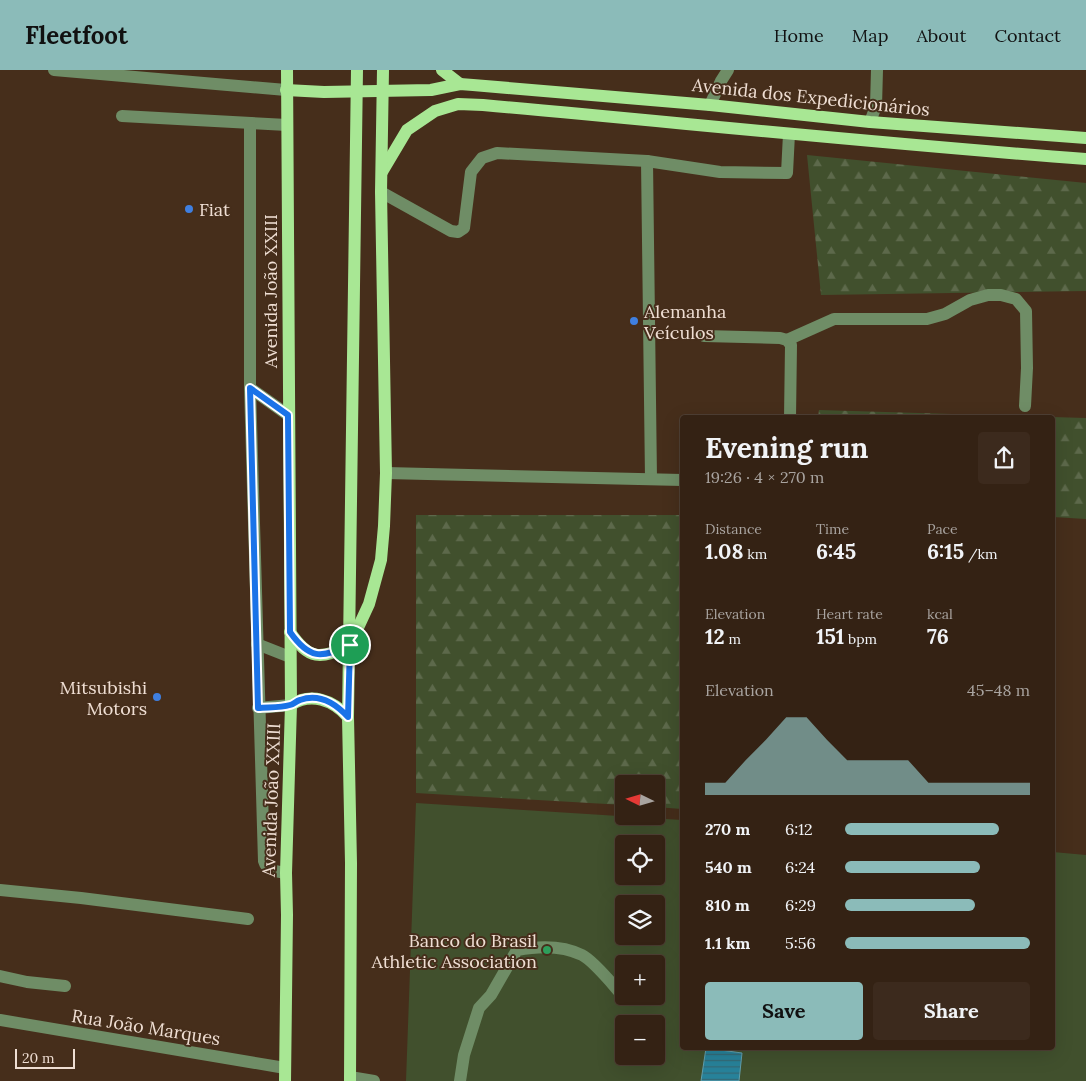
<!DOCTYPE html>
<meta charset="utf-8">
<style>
:root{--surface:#342214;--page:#3c2a1d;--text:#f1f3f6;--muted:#a9a4a0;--line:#4e3f34;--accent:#8bbbb9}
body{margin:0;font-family:Lora,serif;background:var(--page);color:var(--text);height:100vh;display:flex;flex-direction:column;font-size:19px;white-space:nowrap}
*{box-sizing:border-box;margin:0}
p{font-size:16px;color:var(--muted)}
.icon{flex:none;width:28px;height:28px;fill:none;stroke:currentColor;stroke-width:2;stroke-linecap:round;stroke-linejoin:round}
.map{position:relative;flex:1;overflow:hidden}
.details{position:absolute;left:680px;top:345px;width:375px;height:635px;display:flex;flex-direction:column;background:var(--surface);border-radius:5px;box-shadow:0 5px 20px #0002,0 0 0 1px var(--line)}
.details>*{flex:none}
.needle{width:32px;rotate:275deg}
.fabs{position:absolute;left:615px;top:705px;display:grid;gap:10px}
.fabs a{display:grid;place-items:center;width:50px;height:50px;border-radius:5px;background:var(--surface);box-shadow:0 5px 20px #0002,0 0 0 1px var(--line);font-size:25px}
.scale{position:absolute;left:15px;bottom:12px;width:60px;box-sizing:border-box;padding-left:5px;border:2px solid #efded3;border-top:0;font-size:14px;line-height:18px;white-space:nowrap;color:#efded3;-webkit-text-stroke:4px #462e1b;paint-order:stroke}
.pin{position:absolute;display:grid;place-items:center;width:42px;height:42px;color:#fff;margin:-21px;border:2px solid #fff;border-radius:50%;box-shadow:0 1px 5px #0007}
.round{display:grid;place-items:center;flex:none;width:52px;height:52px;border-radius:5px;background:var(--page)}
.headline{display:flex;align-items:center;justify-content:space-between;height:85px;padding:0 25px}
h1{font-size:28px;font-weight:700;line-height:38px}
.stats{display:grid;grid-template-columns:repeat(3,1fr);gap:8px;height:85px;padding:5px 25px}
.stats div{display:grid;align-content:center}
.stats b{font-size:21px;font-weight:700}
.stats small{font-size:14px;font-weight:400}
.stats p{font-size:14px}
.chart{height:140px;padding:10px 25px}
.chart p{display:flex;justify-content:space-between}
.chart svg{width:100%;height:90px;margin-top:5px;fill:var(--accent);opacity:.7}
.action{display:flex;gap:10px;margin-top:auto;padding:10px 25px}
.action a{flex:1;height:58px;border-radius:5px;background:var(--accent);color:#111;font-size:20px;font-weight:700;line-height:58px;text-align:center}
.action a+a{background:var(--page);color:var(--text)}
ul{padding:0 25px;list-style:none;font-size:16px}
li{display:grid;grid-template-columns:80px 60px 1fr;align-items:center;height:38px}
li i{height:12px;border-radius:6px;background:var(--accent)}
header{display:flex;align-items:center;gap:30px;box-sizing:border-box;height:70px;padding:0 25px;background:var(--accent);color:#111}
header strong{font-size:24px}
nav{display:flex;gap:28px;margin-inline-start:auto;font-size:18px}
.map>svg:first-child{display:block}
.forest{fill:url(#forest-firs)}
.garden{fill:#41502d;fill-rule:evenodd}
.water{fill:url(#water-rules);stroke:#639eab}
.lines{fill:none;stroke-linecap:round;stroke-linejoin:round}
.minor{stroke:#6f8d66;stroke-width:12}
.major{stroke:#a8e794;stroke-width:12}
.route-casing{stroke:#fff;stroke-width:10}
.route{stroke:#1a73e8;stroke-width:6}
.shop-dot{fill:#3f7fe0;stroke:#462e1b;stroke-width:2}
.leisure-dot{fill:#2e9e5b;stroke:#462e1b;stroke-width:2}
.labels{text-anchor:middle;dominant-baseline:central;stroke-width:4;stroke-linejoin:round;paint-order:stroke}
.street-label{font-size:18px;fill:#efded3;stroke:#462e1b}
.poi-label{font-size:18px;fill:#efded3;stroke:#462e1b;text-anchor:start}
</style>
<header>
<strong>Fleetfoot</strong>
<nav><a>Home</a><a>Map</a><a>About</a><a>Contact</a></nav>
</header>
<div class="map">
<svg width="1086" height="1011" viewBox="0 0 1086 1011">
<defs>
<pattern id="forest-firs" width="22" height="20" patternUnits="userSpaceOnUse" patternTransform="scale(1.25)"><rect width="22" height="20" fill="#41502d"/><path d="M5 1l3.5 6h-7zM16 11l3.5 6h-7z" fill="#5d694b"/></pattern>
<pattern id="water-rules" width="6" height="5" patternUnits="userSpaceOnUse" patternTransform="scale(1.25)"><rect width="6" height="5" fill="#27829a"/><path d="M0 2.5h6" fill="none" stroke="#346976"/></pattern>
</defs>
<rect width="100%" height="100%" fill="#462e1b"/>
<g class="forest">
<polygon points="807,85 1086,113 1086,221 821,225"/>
<polygon points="819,340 1086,348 1086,449 1053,447 1052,348 818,347"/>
<polygon points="416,445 682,445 682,739 656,737 656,714 624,714 624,735 416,723"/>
</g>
<path class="garden" d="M 416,733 L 682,750 L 682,978 L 1052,978 L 1053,782 L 1086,785 L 1086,1011 L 406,1011 ZM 624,774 L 656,774 L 656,806 L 624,806 ZM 624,834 L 656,834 L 656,866 L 624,866 ZM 624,894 L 656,894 L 656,926 L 624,926 ZM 624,954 L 656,954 L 656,986 L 624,986 Z"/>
<polygon class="water" points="706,978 742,983 739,1011 701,1011"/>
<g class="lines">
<g class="minor">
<polyline points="54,0 286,20"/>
<polyline points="710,35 721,11 728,0"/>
<polyline points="122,46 287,55"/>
<polyline points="870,52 876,36 877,0"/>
<path d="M 250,53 L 250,318 L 264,791 C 267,801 276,801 286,803"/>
<polyline points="647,91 651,409"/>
<polyline points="381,122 451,161 458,162 464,158 471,102 482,88 497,83 647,91 720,102 787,103 789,64"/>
<polyline points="704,266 780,268 787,270 791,275 790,348"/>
<polyline points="787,270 834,249 927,249 945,244 970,230 988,225 1001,225 1016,229 1026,241 1027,298 1025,336"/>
<polyline points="250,318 288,345"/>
<polyline points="386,403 682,410"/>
<polyline points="257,574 290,587"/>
<polyline points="258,638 291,635"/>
<polyline points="0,820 81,828 248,849"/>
<polyline points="0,906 27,912 65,916"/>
<polyline points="0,950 285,998"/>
<polyline points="350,1007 374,1011"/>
<path d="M 460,1011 L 464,985 L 479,938 L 491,925 L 517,880 C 538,876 562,875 582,885 C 594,891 613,915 623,926"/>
</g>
<g class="major">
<polyline points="442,0 460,14"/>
<polyline points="286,20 324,22 431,20 460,14 473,15 710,35 870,52 1086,68"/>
<path d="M 382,102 L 407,60 L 435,41 L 458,34 L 483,35 C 684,53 885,74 1086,89"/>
<path d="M 290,562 C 309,590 320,590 350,575 L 369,534 L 381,490 L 384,456 L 386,403 L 381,122 L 383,0"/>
<path d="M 291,635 C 311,622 333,630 348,647"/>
<polyline points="285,1011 287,845 286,803 291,635 287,0"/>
<polyline points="350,1011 351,793 348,647 357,0"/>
</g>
</g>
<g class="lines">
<defs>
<path id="route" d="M 250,318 L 288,345 L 290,562 C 309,589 321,589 350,575 L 348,647 C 336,634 319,623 300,630 C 296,631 293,635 290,635 C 280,638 268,637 258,638 Z"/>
</defs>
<use href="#route" class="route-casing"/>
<use href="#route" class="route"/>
</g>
<g class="shop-dot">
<circle cx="189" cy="139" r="5"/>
<circle cx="634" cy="251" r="5"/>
<circle cx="157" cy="627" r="5"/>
</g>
<circle class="leisure-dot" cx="547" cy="880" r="5"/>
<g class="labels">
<g class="street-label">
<text transform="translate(811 27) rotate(6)">Avenida dos Expedicionários</text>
<text transform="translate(270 221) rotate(-90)">Avenida João XXIII</text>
<text transform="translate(271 730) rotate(-88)">Avenida João XXIII</text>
<text transform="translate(146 957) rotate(9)">Rua João Marques</text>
</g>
<g class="poi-label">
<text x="199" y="139">Fiat</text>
<text x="644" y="241">Alemanha<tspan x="644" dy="21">Veículos</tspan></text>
<text x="147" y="617" text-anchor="end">Mitsubishi<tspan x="147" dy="21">Motors</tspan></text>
<text x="537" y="870" text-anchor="end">Banco do Brasil<tspan x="537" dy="21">Athletic Association</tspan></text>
</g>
</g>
</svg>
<div class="fabs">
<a><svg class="needle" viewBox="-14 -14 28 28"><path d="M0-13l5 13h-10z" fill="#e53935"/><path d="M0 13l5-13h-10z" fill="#a9a4a0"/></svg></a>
<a><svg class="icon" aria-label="locate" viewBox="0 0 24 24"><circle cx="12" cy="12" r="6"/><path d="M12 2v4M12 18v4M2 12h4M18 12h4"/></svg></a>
<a><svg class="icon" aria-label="layers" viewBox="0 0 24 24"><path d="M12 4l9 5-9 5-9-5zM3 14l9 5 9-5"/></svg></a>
<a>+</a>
<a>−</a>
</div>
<div class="scale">20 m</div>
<div class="pin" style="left:350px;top:575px;background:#1e9e55"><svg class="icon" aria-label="arrive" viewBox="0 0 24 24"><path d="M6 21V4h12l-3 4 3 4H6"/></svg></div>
<section class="details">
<div class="headline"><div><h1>Evening run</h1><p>19:26 · 4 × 270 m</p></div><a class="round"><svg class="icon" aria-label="share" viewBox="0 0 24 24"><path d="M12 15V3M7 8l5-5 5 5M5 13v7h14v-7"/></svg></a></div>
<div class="stats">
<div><p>Distance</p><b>1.08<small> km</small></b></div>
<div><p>Time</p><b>6:45</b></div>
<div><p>Pace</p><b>6:15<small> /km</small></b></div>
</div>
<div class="stats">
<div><p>Elevation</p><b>12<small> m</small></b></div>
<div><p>Heart rate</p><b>151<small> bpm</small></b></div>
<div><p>kcal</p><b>76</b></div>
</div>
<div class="chart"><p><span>Elevation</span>45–48 m</p>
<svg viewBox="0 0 160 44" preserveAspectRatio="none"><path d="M0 44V38L10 38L20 27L30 17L40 6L50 6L60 17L70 27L80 27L90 27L100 27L110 38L120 38L130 38L140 38L150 38L160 38V44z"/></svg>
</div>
<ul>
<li><b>270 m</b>6:12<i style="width:83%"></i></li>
<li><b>540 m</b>6:24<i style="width:73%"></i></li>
<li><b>810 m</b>6:29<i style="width:70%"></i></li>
<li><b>1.1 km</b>5:56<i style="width:100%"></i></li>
</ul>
<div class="action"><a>Save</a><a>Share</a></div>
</section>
</div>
